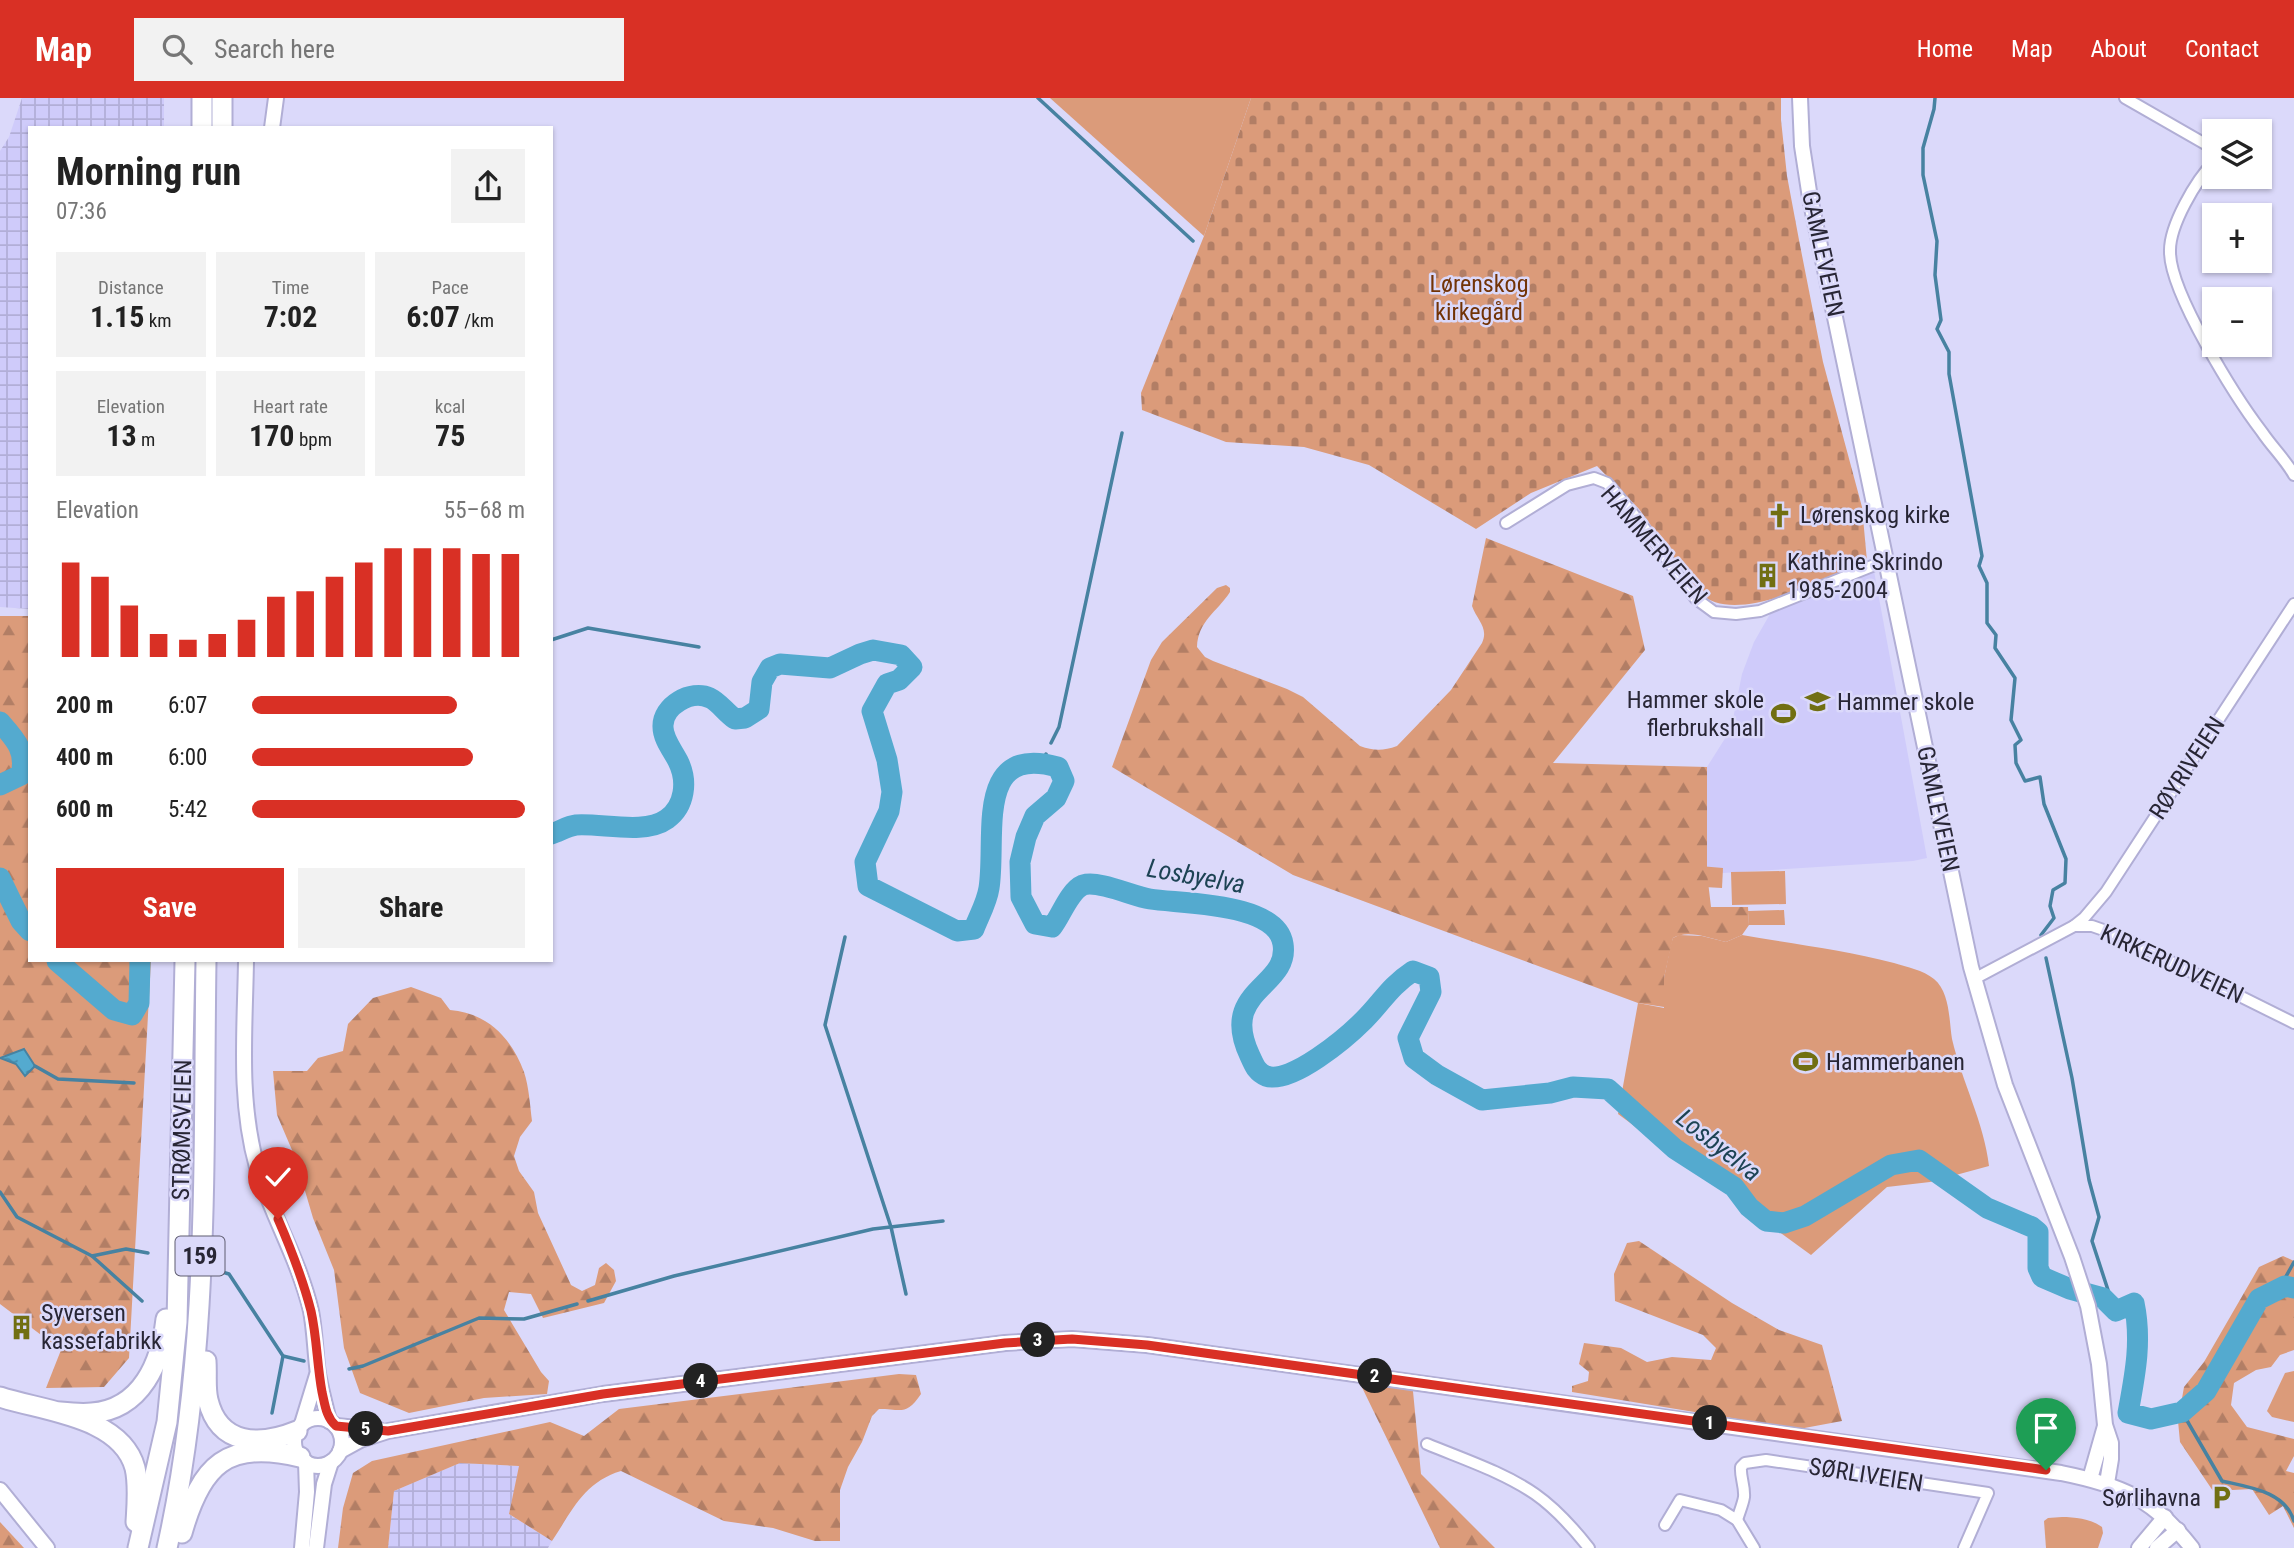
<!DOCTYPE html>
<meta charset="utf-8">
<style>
:root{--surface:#fff;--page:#f2f2f2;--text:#222;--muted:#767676;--accent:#d93025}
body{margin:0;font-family:"Roboto Condensed",sans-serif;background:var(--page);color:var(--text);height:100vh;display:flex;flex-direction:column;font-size:26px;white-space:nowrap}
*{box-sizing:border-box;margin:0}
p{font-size:23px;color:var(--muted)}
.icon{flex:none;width:38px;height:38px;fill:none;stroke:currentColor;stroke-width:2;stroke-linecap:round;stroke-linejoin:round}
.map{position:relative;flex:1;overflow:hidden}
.details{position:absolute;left:28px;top:28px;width:525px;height:836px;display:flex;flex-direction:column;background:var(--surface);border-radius:0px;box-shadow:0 2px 5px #0004}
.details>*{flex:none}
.tools{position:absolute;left:2202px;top:21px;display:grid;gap:14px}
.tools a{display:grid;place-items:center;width:70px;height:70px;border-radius:0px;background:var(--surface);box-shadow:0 2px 5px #0004;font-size:35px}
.pin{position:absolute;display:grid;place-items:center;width:60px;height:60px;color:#fff;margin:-72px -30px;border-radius:50% 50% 50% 0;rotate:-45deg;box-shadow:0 0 7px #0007}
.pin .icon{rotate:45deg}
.km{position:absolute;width:35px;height:35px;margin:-18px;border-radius:50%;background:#222;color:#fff;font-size:19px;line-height:35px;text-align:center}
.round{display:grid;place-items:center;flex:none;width:74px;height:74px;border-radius:0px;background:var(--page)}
.headline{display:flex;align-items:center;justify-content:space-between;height:119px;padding:0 28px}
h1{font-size:38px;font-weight:700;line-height:52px}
.stats{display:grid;grid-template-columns:repeat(3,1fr);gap:10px;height:119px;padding:7px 28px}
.stats div{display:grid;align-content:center;border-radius:0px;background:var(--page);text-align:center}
.stats b{font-size:30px;font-weight:700}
.stats small{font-size:19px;font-weight:400}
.stats p{font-size:19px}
.chart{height:196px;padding:14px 28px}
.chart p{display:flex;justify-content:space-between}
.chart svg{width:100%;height:126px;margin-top:7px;stroke:var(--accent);stroke-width:6}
.primary-button{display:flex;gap:14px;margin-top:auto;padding:14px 28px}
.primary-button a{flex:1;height:80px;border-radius:0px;background:var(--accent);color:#fff;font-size:28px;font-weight:700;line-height:80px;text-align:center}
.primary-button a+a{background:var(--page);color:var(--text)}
ul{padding:0 28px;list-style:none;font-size:23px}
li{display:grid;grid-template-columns:112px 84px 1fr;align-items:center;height:52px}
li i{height:18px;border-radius:9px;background:var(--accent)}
header{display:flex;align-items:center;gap:42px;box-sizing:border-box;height:98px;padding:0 35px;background:var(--accent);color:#fff}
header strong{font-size:33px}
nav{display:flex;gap:38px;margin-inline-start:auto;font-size:24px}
.search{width:490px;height:63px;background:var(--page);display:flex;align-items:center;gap:18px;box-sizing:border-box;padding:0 24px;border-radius:0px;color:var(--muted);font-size:26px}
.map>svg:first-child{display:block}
.built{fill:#cfcbfa}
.industrial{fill:url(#industrial-grid)}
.green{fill:#db9b7a}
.forest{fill:url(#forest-firs)}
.cemetery{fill:url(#cemetery-stones)}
.water{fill:url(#water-ripples);stroke:#4782a1;stroke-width:2}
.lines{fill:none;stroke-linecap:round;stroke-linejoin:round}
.stream{stroke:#4782a1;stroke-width:3.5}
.river{stroke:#54aacf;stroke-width:21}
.street-casing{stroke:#b1aed5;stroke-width:14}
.secondary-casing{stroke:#b1aed5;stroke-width:18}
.highway-casing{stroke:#b1aed5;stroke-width:23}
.street{stroke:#fff;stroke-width:10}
.secondary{stroke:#fff;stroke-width:14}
.highway{stroke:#fff;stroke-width:19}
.route-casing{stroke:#fff;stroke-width:14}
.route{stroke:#d93025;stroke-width:9}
.labels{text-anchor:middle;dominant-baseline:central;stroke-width:5;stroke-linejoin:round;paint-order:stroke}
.shield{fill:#dbd9fa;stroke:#5e5c70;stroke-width:2}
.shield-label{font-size:23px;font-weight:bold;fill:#282635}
.street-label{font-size:24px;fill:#282635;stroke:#dbd9fa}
.park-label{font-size:24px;fill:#723306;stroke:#dbd9fa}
.poi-label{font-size:24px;fill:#282635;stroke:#dbd9fa;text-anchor:start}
.water-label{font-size:26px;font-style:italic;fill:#1d4354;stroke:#dbd9fa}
</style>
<header>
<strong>Map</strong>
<div class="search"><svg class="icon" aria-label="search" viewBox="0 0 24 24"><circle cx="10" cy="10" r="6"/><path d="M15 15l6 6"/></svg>Search here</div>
<nav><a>Home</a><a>Map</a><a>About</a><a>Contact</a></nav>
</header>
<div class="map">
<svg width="2294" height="1450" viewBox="0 0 2294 1450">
<defs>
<pattern id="industrial-grid" width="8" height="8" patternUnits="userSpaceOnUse" patternTransform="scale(1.75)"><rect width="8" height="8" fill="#cfcbfa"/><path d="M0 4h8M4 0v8" fill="none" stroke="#b2aed7"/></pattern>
<pattern id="forest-firs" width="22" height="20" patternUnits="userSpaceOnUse" patternTransform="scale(1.75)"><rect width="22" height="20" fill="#db9b7a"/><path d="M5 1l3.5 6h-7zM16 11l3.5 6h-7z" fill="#b27e65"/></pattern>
<pattern id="cemetery-stones" width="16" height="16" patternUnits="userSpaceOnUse" patternTransform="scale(1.75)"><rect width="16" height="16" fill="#db9b7a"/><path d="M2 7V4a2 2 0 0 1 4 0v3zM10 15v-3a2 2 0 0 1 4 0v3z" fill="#b27e65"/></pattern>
<pattern id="water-ripples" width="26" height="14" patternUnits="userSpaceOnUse" patternTransform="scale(1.75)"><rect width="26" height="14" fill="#54aacf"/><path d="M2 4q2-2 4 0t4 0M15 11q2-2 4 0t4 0" fill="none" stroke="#468aa9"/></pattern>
</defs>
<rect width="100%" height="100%" fill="#dbd9fa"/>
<polygon class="built" points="1874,473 1927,760 1913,763 1707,776 1707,669 1731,631 1742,576 1754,544 1770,516"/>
<g class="industrial">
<polygon points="22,0 164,0 164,30 30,30 30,511 0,509 0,53 9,39"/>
<polygon points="460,1365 520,1368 509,1416 552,1443 548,1450 388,1450 394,1393"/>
</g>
<g class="green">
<polygon points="1050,0 1251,0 1204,138"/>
<polygon points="1688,767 1723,770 1722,790 1687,788"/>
<polygon points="1785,773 1786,806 1732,807 1731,774"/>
<polygon points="1784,812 1785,827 1749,827 1748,813"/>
<path d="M 1679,837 L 1702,838 L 1726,844 L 1742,837 C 1793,846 1844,852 1894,865 C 1907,869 1923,872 1934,881 C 1950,894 1949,922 1952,941 C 1962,984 1984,1024 1989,1068 L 1930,1084 L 1887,1089 L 1811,1157 L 1618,1016 L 1638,905 L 1664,910 L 1664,880 L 1671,846 L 1673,840 Z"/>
<polygon points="2294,1273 2294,1324 2272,1319 2267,1313 2285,1275"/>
<path d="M 2062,1419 C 2075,1419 2091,1421 2102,1429 L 2103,1435 L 2098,1450 L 2046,1450 L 2044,1423 L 2048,1420 Z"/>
</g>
<g class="forest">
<path d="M 1486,440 L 1633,498 L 1645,552 L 1553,665 L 1707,669 L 1707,775 L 1711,809 L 1748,809 L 1749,827 L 1742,837 L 1726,844 C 1710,840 1687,831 1673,840 L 1664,880 L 1664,909 L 1638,905 L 1293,777 L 1112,669 L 1151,562 L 1162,544 L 1217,490 L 1226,487 L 1230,490 L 1230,494 C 1217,514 1198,523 1197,549 L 1205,559 L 1213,563 L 1287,591 L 1303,599 L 1360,648 C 1374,653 1383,653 1397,648 L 1451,592 L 1482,545 C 1489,530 1477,522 1472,508 Z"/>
<polygon points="0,518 30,518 30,863 151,863 129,1260 104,1289 46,1290 61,1252 0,1206"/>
<path d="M 411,889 L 441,900 L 450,912 C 487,915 511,939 524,974 C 529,989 530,1007 532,1023 L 520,1039 L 514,1058 L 519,1073 L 534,1094 L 538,1115 L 571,1187 L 582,1193 L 595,1187 L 599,1170 L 606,1165 L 614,1172 L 616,1183 L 604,1205 L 543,1220 L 531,1196 L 509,1194 L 504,1212 L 541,1274 L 549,1283 L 547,1296 L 484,1300 L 409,1315 L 360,1295 L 344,1250 L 334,1172 L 313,1120 L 295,1059 L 277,1017 L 273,973 L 307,973 L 318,960 L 343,953 L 348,926 L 373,900 Z"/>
<polygon points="1639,1143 1732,1205 1779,1232 1822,1247 1842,1323 1799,1331 1572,1294 1572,1288 1588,1283 1589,1274 1579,1266 1584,1245 1621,1250 1647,1264 1672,1259 1711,1262 1716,1250 1703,1237 1615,1203 1614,1176 1627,1145"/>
<polygon points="2283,1158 2294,1163 2294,1252 2280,1257 2271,1269 2256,1272 2234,1285 2231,1307 2247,1329 2294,1341 2294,1358 2286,1373 2294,1375 2294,1430 2283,1408 2269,1417 2252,1391 2213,1393 2180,1344 2178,1323 2184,1289 2204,1264 2259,1169"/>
<polygon points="1355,1275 1412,1283 1421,1376 1495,1450 1440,1450"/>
<path d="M 899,1276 L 916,1277 L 921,1296 C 906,1318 902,1311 879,1311 L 872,1318 L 862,1344 L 848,1369 L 840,1392 L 840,1443 L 815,1443 L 773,1430 L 724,1423 L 621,1373 C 584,1384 572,1413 552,1443 L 509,1416 L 519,1368 L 460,1365 L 394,1393 L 388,1450 L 338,1450 L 343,1410 L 353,1375 L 372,1363 L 550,1324 L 584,1338 L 619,1311 Z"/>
<polygon points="0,1424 24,1450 0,1450"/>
</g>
<path class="cemetery" d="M 1251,0 L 1781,0 L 1781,22 L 1787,78 L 1799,142 L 1823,264 L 1862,409 L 1867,463 C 1828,479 1735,530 1700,495 L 1639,411 L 1597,368 L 1531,395 L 1476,431 L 1369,367 L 1304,349 L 1226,344 L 1142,312 L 1141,295 L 1204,138 Z"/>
<polygon class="water" points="24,951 35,968 25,978 16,966 0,960"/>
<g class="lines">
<g class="stream">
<polyline points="1038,0 1193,143"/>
<polyline points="1935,0 1934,11 1923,50 1923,77 1937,143 1935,177 1941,222 1937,231 1949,254 1949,276 1982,458 1979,468 1987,485 1987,525 1996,537 1995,550 2015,580 2011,622 2021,642 2015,647 2016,665 2025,683 2040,679 2044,706 2066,761 2065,785 2053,792 2050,808 2054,820 2041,837"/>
<polyline points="551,542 588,530 699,549"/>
<polyline points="1051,645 1059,629 1122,335"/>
<polyline points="1042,665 1046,656"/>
<polyline points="845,839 825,927 891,1129 906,1196"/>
<polyline points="2046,860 2072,980 2089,1082 2099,1119 2092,1143 2108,1192 2103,1200"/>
<polyline points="35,968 58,981 134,985"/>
<polyline points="0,1094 17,1119 92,1158 142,1203"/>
<polyline points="92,1158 126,1151 148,1155"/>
<polyline points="219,1173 229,1176 283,1258 272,1315"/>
<polyline points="2279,1191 2294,1164"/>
<polyline points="588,1203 674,1178 873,1131 943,1123"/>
<polyline points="283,1258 304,1263"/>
<polyline points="349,1271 363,1268 479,1220 524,1221 577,1206"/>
<path d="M 2182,1314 L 2222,1383 C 2248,1389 2285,1393 2294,1423"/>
</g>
<g class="river">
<path d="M 0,624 C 15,641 27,653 21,677 L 0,687"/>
<path d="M 551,736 C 560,733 568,728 576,727 C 602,725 645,737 667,721 C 685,708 688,683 678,663 C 673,653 663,641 663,629 C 662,608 691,591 710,600 C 719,604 726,615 735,621 L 745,620 L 759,611 L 762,584 L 770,570 L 780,566 L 830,570 L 860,556 L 873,552 L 901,557 L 912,569 L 899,582 L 887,586 L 872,613 L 887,662 L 892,694 L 889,713 L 865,764 L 868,788 L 957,833 L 974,831 C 979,818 987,804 989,790 C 997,740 973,645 1058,669 L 1064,683 L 1056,700 L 1035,718 L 1026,739 L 1020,764 L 1021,799 L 1035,826 L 1052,829 C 1061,818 1069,793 1083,787 C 1099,782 1132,798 1150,801 C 1182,806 1277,804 1283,846 C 1290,890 1218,891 1250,958 C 1254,966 1256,974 1266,978 C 1291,987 1347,939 1364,922 C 1383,903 1389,889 1413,873 L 1429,879 L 1431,894 L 1408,940 L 1414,960 L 1437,977 L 1482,1002 L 1550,995 L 1573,989 L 1608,991 L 1675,1051 L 1734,1089 L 1749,1109 L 1766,1123 L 1784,1125 L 1805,1118 L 1891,1067 L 1919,1062 L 1987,1110 L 2032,1129 L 2038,1134 L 2038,1170 L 2042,1179 L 2070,1191 L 2103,1200 L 2116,1213 L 2134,1205 C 2142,1243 2135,1277 2128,1315 L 2151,1321 L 2182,1314 L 2206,1293 L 2259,1201 L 2285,1188 L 2294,1190"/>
<polyline points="0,780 21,823 30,833"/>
<polyline points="57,863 114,912 132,917 139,905 140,863"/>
</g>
<defs>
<g id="street">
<polyline points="2125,0 2214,51"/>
<path d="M 2214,64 C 2196,82 2169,128 2170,154 C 2170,195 2236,300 2262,334 C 2272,349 2285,361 2294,377"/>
<polyline points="1506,425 1567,387 1594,380 1607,385 1639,423 1695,500 1714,514 1736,516 1760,513 1887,462"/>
<polyline points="2074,828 2084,820 2106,794 2294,506"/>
<polyline points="1974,881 2074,828 2092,828 2115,836 2294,925"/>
<path d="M 1427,1346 C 1463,1361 1503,1374 1535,1396 C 1555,1410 1574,1431 1589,1450"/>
<path d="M 1737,1422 C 1739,1415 1743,1406 1744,1399 C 1745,1388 1740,1379 1741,1369 L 1745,1365 L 1766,1362 L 1988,1395 L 1964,1450"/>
<polyline points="1665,1427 1680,1402 1721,1412 1737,1422 1754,1450"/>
</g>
<g id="secondary">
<polyline points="1800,0 1802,48 1810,100 1971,869 2005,987 2072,1159 2088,1208 2099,1266 2105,1327 2111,1345 2111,1361 2107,1385"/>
<polyline points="272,30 276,0"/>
<path d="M 246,863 C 245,931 238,1002 257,1069 C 272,1118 299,1162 311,1213 C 315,1234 315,1255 318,1276 C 321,1292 325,1307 329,1323"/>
<circle cx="318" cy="1344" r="24"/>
<polyline points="302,1326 317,1277"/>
<polyline points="336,1328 379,1332"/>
<path d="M 340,1353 L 360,1342 L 388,1333 L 603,1296 L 1005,1245 L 1072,1241 L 1147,1247 L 2061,1375 C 2121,1387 2153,1400 2192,1450"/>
<polyline points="2090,1381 2105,1328"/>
<polyline points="0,1392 47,1450"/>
<polyline points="302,1450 307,1394 306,1364"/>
<polyline points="316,1450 324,1386 331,1364"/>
<polyline points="2139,1450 2165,1419"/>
<polyline points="2157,1450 2178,1432"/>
</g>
<g id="highway">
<polyline points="202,30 202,0"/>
<polyline points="222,30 222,0"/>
<path d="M 206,1263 C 207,1276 205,1290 208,1302 C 219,1348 260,1348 297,1333"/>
<path d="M 0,1299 C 42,1313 121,1318 135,1370 C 139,1387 137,1407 136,1424"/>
<path d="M 60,1314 C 70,1315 82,1316 92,1315 C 142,1311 161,1264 166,1221"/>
<path d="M 182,1435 C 201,1367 227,1341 300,1359"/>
<polyline points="138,1450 167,1324 177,1224 185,863"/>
<path d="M 167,1450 C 210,1258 203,1058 206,863"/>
</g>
</defs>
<use href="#street" class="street-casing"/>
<use href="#secondary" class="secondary-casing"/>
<use href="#highway" class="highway-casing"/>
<use href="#street" class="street"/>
<use href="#secondary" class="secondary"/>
<use href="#highway" class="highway"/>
</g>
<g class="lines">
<defs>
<path id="route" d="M 278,1121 C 291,1151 303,1182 311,1213 C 317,1240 317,1267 322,1294 C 325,1307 326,1319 336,1328 L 388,1333 L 603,1296 L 1005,1245 L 1072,1241 L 1147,1247 L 2046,1372"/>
</defs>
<use href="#route" class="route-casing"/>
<use href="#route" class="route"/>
</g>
<defs>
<symbol id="church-bare" viewBox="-9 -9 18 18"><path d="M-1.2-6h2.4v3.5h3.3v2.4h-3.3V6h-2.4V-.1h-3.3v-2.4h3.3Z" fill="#716f12" stroke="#dbd9fa" stroke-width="2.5" paint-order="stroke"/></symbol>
<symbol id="building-bare" viewBox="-9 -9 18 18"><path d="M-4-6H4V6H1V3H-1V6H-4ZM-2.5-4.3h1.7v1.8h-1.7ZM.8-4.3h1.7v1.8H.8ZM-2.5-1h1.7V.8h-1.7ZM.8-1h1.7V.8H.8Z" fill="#716f12" stroke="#dbd9fa" stroke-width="2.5" paint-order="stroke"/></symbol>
<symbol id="school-bare" viewBox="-9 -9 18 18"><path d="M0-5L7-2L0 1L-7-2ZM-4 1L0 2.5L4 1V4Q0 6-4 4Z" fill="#716f12" stroke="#dbd9fa" stroke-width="2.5" paint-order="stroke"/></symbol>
<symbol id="stadium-bare" viewBox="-9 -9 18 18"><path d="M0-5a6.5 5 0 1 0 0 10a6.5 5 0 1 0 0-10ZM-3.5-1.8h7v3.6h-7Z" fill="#716f12" stroke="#dbd9fa" stroke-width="2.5" paint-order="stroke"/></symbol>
<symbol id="parking-bare" viewBox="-9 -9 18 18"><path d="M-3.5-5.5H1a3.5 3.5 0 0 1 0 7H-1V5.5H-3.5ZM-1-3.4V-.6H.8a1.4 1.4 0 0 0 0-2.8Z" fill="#716f12" stroke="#dbd9fa" stroke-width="2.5" paint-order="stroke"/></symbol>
</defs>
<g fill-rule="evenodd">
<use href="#church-bare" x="1762" y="400" width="35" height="35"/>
<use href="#building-bare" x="1750" y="460" width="35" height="35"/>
<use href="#school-bare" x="1800" y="586" width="35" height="35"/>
<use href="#stadium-bare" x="1766" y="598" width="35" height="35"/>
<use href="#stadium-bare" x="1788" y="946" width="35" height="35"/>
<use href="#building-bare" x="4" y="1212" width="35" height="35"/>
<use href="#parking-bare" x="2204" y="1382" width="35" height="35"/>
</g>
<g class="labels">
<rect class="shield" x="175.5" y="1138.5" width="49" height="39" rx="5"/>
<g class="shield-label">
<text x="200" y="1158">159</text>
</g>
<g class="street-label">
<text transform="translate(1823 156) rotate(78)">GAMLEVEIEN</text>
<text transform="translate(1654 447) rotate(49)">HAMMERVEIEN</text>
<text transform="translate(2187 670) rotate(-57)">RØYRIVEIEN</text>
<text transform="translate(1938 711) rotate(78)">GAMLEVEIEN</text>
<text transform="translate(2172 866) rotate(25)">KIRKERUDVEIEN</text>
<text transform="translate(182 1032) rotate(-89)">STRØMSVEIEN</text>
<text transform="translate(1866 1377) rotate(9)">SØRLIVEIEN</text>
</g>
<g class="park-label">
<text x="1479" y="186">Lørenskog<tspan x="1479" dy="28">kirkegård</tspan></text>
</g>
<g class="poi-label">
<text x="1800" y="417">Lørenskog kirke</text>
<text x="1787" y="464">Kathrine Skrindo<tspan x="1787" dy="28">1985-2004</tspan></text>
<text x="1764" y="602" text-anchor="end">Hammer skole<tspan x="1764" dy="28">flerbrukshall</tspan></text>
<text x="1837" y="604">Hammer skole</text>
<text x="1826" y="964">Hammerbanen</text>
<text x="41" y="1215">Syversen<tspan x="41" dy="28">kassefabrikk</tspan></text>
<text x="2201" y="1400" text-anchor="end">Sørlihavna</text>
</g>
<g class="water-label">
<text transform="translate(1196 778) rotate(10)">Losbyelva</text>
<text transform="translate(1719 1047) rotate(38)">Losbyelva</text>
</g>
</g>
</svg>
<div class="tools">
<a><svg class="icon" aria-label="layers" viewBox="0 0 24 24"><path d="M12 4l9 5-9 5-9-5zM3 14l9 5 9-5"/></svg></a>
<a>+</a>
<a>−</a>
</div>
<div class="pin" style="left:2046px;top:1372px;background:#1e9e55"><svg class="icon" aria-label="arrive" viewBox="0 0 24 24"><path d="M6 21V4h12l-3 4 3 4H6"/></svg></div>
<div class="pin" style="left:278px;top:1121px;background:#d93025"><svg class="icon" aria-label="check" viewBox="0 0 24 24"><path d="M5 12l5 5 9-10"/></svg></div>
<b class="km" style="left:1710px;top:1325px">1</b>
<b class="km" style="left:1375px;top:1278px">2</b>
<b class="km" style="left:1038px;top:1242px">3</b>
<b class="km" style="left:701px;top:1283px">4</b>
<b class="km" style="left:366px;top:1331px">5</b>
<section class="details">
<div class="headline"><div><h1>Morning run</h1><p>07:36</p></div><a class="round"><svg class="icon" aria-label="share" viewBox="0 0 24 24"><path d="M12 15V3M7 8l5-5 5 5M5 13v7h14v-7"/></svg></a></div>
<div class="stats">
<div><p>Distance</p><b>1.15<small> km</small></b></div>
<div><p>Time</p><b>7:02</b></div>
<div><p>Pace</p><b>6:07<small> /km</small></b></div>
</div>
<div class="stats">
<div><p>Elevation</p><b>13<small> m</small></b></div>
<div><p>Heart rate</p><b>170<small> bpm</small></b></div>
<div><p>kcal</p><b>75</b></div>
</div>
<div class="chart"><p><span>Elevation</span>55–68 m</p>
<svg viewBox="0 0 160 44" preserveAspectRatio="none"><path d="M5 44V11M15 44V16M25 44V26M35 44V36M45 44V38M55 44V36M65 44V31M75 44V23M85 44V21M95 44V16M105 44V11M115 44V6M125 44V6M135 44V6M145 44V8M155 44V8"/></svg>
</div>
<ul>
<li><b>200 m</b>6:07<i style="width:75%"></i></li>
<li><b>400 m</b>6:00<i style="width:81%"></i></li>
<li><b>600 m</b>5:42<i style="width:100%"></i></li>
</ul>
<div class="primary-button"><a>Save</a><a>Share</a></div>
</section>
</div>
